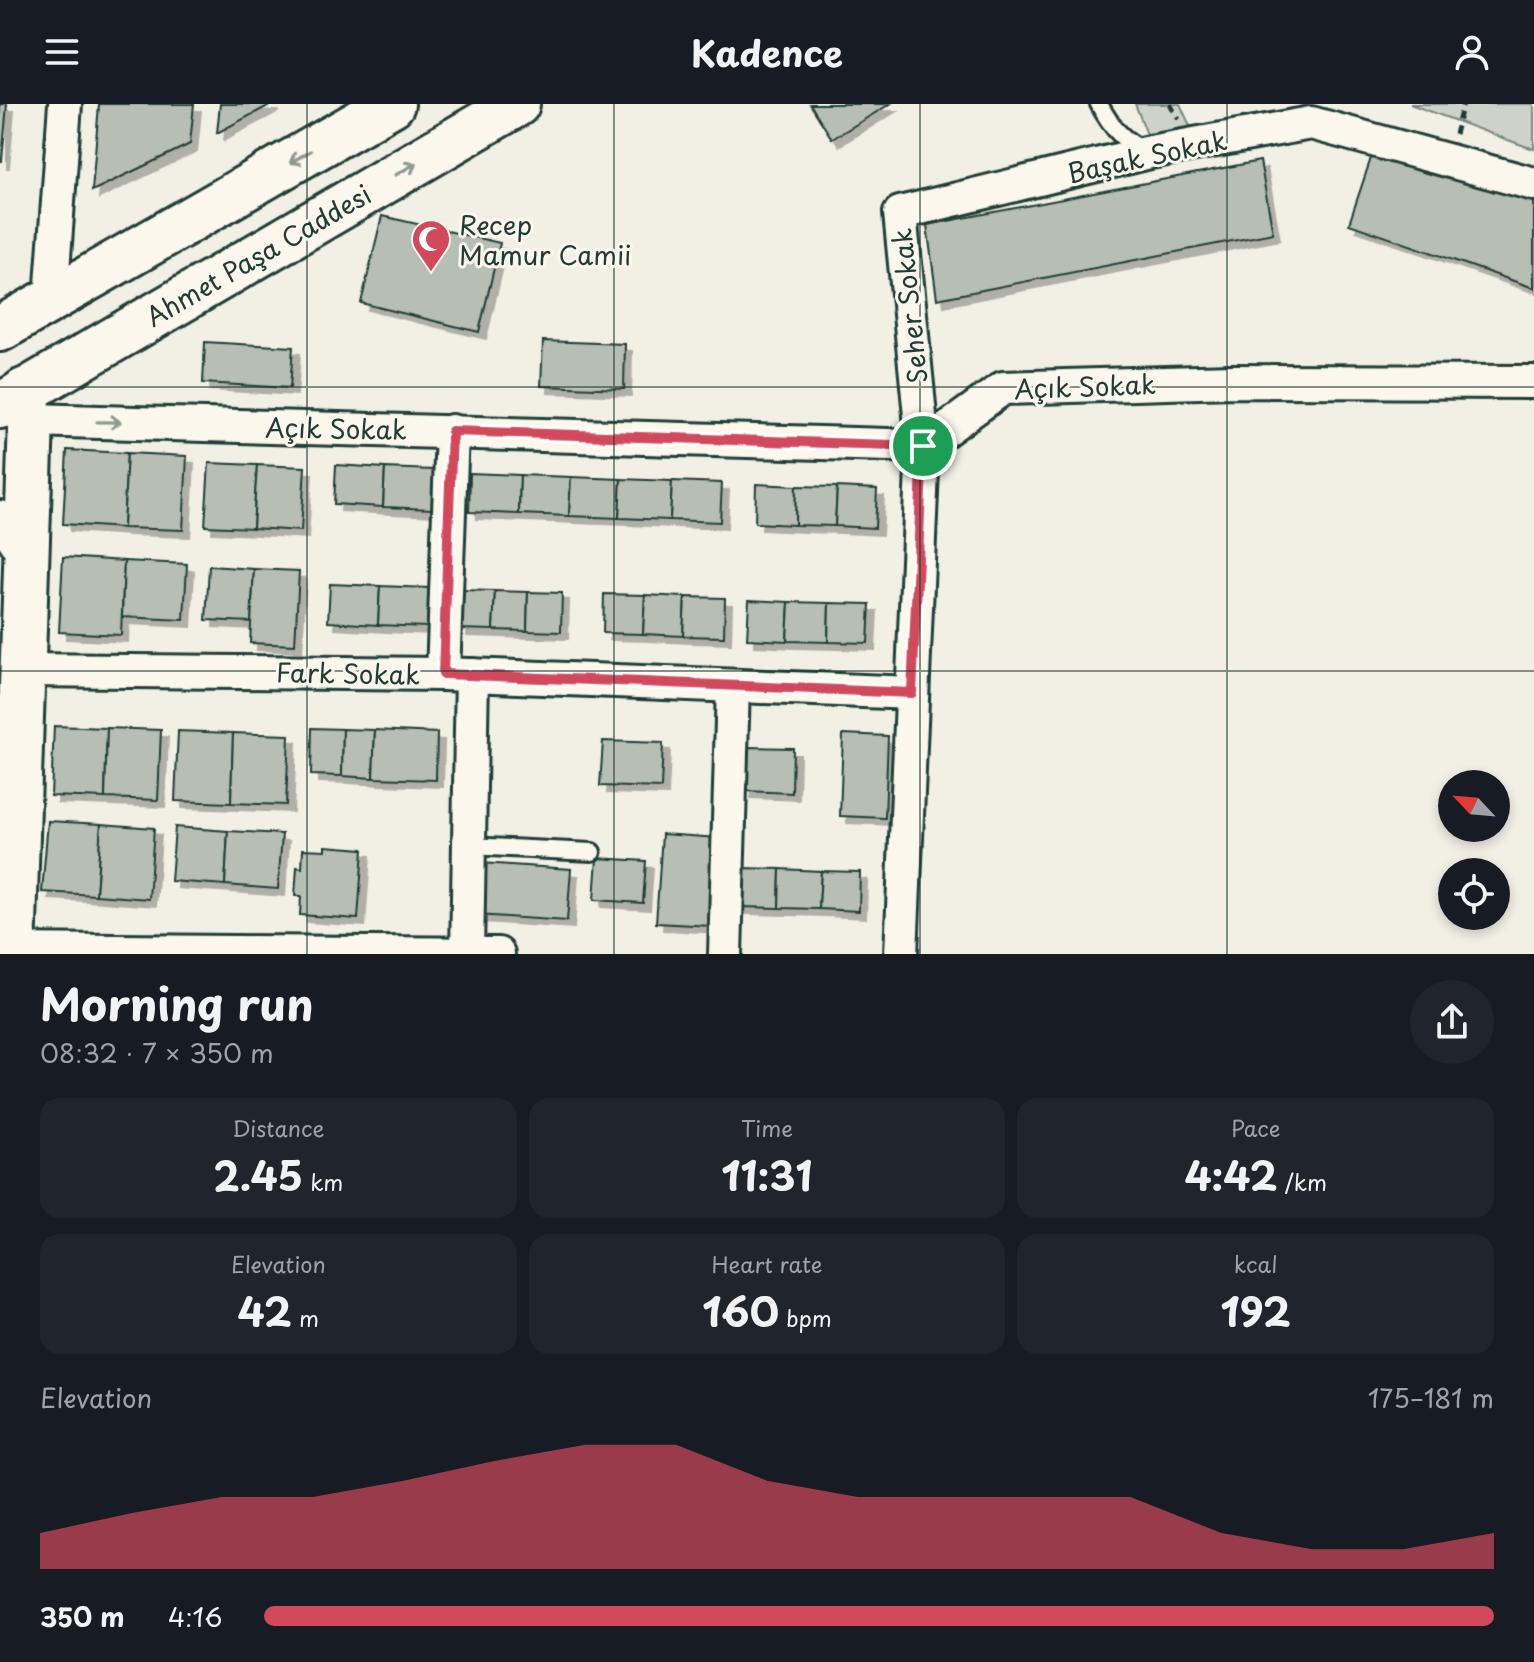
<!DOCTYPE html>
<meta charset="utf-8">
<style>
:root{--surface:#171b24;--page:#20242c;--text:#f1f3f6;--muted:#9ea1a6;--accent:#d1495b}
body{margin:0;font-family:"Playpen Sans",sans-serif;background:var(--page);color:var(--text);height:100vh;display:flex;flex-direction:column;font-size:30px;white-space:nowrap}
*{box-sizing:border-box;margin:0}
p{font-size:26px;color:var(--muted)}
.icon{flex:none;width:44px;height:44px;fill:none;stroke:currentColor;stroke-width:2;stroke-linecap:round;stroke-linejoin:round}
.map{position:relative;height:850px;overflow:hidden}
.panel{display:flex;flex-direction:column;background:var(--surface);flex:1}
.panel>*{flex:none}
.needle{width:52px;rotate:296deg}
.tools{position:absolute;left:1438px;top:666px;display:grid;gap:16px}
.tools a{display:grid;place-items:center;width:72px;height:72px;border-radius:50%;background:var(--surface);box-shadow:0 4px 12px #0003;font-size:40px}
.pin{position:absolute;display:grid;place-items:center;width:68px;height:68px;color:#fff;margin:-34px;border:4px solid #fff;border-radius:50%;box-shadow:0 2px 8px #0007}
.round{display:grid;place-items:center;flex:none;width:84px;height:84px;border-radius:42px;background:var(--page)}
.head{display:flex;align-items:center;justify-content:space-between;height:136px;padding:0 40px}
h1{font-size:44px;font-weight:700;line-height:60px}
.stats{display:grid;grid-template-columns:repeat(3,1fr);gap:12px;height:136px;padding:8px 40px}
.stats div{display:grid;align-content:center;border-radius:20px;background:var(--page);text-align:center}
.stats b{font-size:40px;font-weight:700}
.stats small{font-size:22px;font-weight:400}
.stats p{font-size:22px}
.chart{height:224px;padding:16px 40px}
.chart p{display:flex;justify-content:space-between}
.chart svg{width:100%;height:144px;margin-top:8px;fill:var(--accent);opacity:.7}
ul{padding:0 40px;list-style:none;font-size:26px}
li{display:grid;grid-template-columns:128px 96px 1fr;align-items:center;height:60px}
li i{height:20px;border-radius:10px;background:var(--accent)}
header{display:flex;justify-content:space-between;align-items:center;height:104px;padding:0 40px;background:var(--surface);font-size:36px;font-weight:700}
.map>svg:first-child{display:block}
.green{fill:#cfd2c8;stroke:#77887e;stroke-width:2}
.building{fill:#b7beb3;stroke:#1f3d34;stroke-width:2;filter:url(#shadow)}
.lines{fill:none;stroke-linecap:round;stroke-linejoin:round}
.lane-casing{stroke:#1f3d34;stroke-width:22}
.street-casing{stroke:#1f3d34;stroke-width:38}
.secondary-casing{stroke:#1f3d34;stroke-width:50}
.path{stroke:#1f3d34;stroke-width:5;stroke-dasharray:8 6;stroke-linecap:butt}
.lane{stroke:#fbf7ec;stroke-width:16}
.street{stroke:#fbf7ec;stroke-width:32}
.secondary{stroke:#fbf7ec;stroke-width:44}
.oneway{stroke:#8d9a90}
.route-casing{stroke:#fff;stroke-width:16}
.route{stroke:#d1495b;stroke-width:10}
.grid{fill:none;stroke:#1f3d34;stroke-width:2;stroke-opacity:0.55}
.labels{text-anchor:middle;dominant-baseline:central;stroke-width:6;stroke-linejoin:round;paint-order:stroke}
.street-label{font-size:26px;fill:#1f3d34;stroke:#fbf7ec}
.poi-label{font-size:26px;fill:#1f3d34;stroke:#fbf7ec;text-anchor:start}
</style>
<header><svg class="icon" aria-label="menu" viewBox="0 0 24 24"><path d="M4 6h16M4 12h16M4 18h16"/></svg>Kadence<svg class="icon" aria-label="person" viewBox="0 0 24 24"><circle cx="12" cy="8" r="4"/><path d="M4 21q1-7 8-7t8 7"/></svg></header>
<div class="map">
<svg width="1534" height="850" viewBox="0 0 1534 850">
<defs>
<filter id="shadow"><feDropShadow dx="7" dy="7" stdDeviation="0" flood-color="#0004"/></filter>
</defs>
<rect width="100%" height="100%" fill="#f2f0e5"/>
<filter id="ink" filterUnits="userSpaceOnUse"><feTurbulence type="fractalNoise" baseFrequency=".0125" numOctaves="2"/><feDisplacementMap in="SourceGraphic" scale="16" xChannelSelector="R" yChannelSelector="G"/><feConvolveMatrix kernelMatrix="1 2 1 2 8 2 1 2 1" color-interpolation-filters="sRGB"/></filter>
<g filter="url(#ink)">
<g class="green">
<polygon points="1135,0 1180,0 1195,33 1150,38"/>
<polygon points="1410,0 1534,0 1534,45 1519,40"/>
</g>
<g class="building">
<polygon points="0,0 7,0 2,57 0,57"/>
<polygon points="99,0 194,0 190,40 92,87"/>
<polygon points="220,0 272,0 217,29"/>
<polygon points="810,0 890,0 832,35"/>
<polygon points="1375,42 1534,89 1534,184 1349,120"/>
<polygon points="1260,57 1273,129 937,195 927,121"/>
<polygon points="382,112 500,139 479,228 361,199"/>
<polygon points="543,237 625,240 624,285 541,282"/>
<polygon points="205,238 293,243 290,284 203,279"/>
<polygon points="67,346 127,349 123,424 63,420"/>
<polygon points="127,349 187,352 183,426 123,424"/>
<polygon points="209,359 257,361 253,424 205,422"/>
<polygon points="257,361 305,363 301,427 253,424"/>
<polygon points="336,361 385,364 383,403 334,400"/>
<polygon points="385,364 434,366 432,405 383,403"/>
<polygon points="470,369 520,371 519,410 469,408"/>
<polygon points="520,371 571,373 569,412 519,410"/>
<polygon points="571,373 621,375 619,414 569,412"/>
<polygon points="621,375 672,377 670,416 619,414"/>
<polygon points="672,377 722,379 720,418 670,416"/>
<polygon points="756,380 796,382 795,421 755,419"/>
<polygon points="796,382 837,383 835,422 795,421"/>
<polygon points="837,383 877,385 875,424 835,422"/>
<polygon points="63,453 124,457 121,531 59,528"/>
<polygon points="124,457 187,460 184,516 122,513"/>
<polygon points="209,462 254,465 251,518 206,516"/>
<polygon points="254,465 299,467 295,541 250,539"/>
<polygon points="330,480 380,482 378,521 328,518"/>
<polygon points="380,482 429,484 427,523 378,521"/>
<polygon points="461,486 495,487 493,526 460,525"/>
<polygon points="495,487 528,488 527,527 493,526"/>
<polygon points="528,488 562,489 561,528 527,527"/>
<polygon points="604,490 645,491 643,530 603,529"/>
<polygon points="645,491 685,493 683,532 643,530"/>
<polygon points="685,493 725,494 724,533 683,532"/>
<polygon points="749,496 789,498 787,537 747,535"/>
<polygon points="789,498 829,499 828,538 787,537"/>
<polygon points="829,499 870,500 868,539 828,538"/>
<polygon points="54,622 107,624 105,694 51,692"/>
<polygon points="107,624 161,626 158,696 105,694"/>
<polygon points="312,624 343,625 342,672 311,671"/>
<polygon points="343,625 375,626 373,674 342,672"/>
<polygon points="375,626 437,629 436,676 373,674"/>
<polygon points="178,627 233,629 231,699 175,697"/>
<polygon points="233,629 289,631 286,701 231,699"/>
<polygon points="843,630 888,632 885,714 840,712"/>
<polygon points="603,637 663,639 661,684 600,682"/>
<polygon points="745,643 793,644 792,689 744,687"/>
<polygon points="48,717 101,720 96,791 42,788"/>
<polygon points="101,720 154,724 149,795 96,791"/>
<polygon points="175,723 228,727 225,781 171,777"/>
<polygon points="228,727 282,730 278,785 225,781"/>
<polygon points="662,730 718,734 712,822 656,819"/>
<polygon points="325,742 363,745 358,815 300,811 301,792 295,792 297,763 302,764 303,745 325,746"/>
<polygon points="597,754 646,757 643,799 594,796"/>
<polygon points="480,759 571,765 567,817 476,811"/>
<polygon points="740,764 780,765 779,804 739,803"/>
<polygon points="780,765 821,767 819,805 779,804"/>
<polygon points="821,767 860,768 859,807 819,805"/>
</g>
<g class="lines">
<defs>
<g id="lane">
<path d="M 1099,0 C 1111,22 1121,36 1144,46"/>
<polyline points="469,742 592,748"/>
</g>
<g id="street">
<polyline points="51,195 65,0"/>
<polyline points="31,316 923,342 1003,284 1232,277 1534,278"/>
<polyline points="0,413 26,454"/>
<polyline points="22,566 443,570 912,589"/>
<polyline points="443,570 452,327"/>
<polyline points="0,846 498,850"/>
<polyline points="467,850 472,571"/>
<polyline points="725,850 733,582"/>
<polyline points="901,850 923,342 900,109 1150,48 1311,19 1534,80"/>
</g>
<g id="secondary">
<polyline points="0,225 392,0"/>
<polyline points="0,302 517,0"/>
<polyline points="13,850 31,316 24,287"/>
</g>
</defs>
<use href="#lane" class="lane-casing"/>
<use href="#street" class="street-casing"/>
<use href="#secondary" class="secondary-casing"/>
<g class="path">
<polyline points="1170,0 1179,15"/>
<polyline points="1455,30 1463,0"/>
</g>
<use href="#lane" class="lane"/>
<use href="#street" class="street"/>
<use href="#secondary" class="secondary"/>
</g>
<defs><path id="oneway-shaft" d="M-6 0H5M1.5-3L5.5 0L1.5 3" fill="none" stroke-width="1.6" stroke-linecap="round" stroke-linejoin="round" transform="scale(2)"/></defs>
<g class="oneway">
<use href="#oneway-shaft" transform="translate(300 53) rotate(150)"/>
<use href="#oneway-shaft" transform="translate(406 65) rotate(-30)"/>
<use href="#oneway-shaft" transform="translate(109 318) rotate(1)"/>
</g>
</g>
<g class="lines" filter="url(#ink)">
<defs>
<polygon id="route" points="452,327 923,342 912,589 443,570"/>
</defs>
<use href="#route" class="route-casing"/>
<use href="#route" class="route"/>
</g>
<path class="grid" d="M 307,0 L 307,850M 614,0 L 614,850M 920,0 L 920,850M 1227,0 L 1227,850M 0,283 L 1534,283M 0,567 L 1534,567"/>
<defs>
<symbol id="mosque-pin" viewBox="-11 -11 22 30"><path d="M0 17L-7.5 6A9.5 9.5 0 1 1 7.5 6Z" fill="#d1495b" stroke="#fbf7ec"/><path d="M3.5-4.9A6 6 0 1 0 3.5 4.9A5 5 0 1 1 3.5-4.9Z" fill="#fff"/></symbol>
</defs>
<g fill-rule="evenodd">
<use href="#mosque-pin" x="409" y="113" width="44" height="60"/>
</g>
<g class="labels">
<g class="street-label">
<text transform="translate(1147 52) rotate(-12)">Başak Sokak</text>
<text transform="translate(258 151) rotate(-30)">Ahmet Paşa Caddesi</text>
<text transform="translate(909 202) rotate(-96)">Seher Sokak</text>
<text transform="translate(1085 282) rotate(-2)">Açık Sokak</text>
<text transform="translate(336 324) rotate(1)">Açık Sokak</text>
<text transform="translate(348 569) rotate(1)">Fark Sokak</text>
</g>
<g class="poi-label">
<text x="459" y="120">Recep<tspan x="459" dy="30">Mamur Camii</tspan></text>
</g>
</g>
</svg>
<div class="tools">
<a><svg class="needle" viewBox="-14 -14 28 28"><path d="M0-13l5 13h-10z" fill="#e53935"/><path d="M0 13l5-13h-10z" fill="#9ea1a6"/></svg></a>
<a><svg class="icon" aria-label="locate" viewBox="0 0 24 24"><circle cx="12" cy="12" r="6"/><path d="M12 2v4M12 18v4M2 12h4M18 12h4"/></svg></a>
</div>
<div class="pin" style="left:923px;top:342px;background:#1e9e55"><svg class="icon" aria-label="arrive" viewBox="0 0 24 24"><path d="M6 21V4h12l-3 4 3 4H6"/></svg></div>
</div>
<section class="panel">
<div class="head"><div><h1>Morning run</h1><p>08:32 · 7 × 350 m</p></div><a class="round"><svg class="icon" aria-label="share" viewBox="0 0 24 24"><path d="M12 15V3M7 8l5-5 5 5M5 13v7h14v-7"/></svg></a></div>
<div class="stats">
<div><p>Distance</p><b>2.45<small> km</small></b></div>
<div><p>Time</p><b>11:31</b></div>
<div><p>Pace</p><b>4:42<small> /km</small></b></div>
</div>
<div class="stats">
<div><p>Elevation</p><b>42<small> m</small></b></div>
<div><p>Heart rate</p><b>160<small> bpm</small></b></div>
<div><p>kcal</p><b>192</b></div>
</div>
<div class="chart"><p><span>Elevation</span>175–181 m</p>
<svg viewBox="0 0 160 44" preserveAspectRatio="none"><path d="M0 44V33L10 27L20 22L30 22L40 17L50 11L60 6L70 6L80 17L90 22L100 22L110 22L120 22L130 33L140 38L150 38L160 33V44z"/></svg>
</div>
<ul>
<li><b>350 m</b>4:16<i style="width:100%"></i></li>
</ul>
</section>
